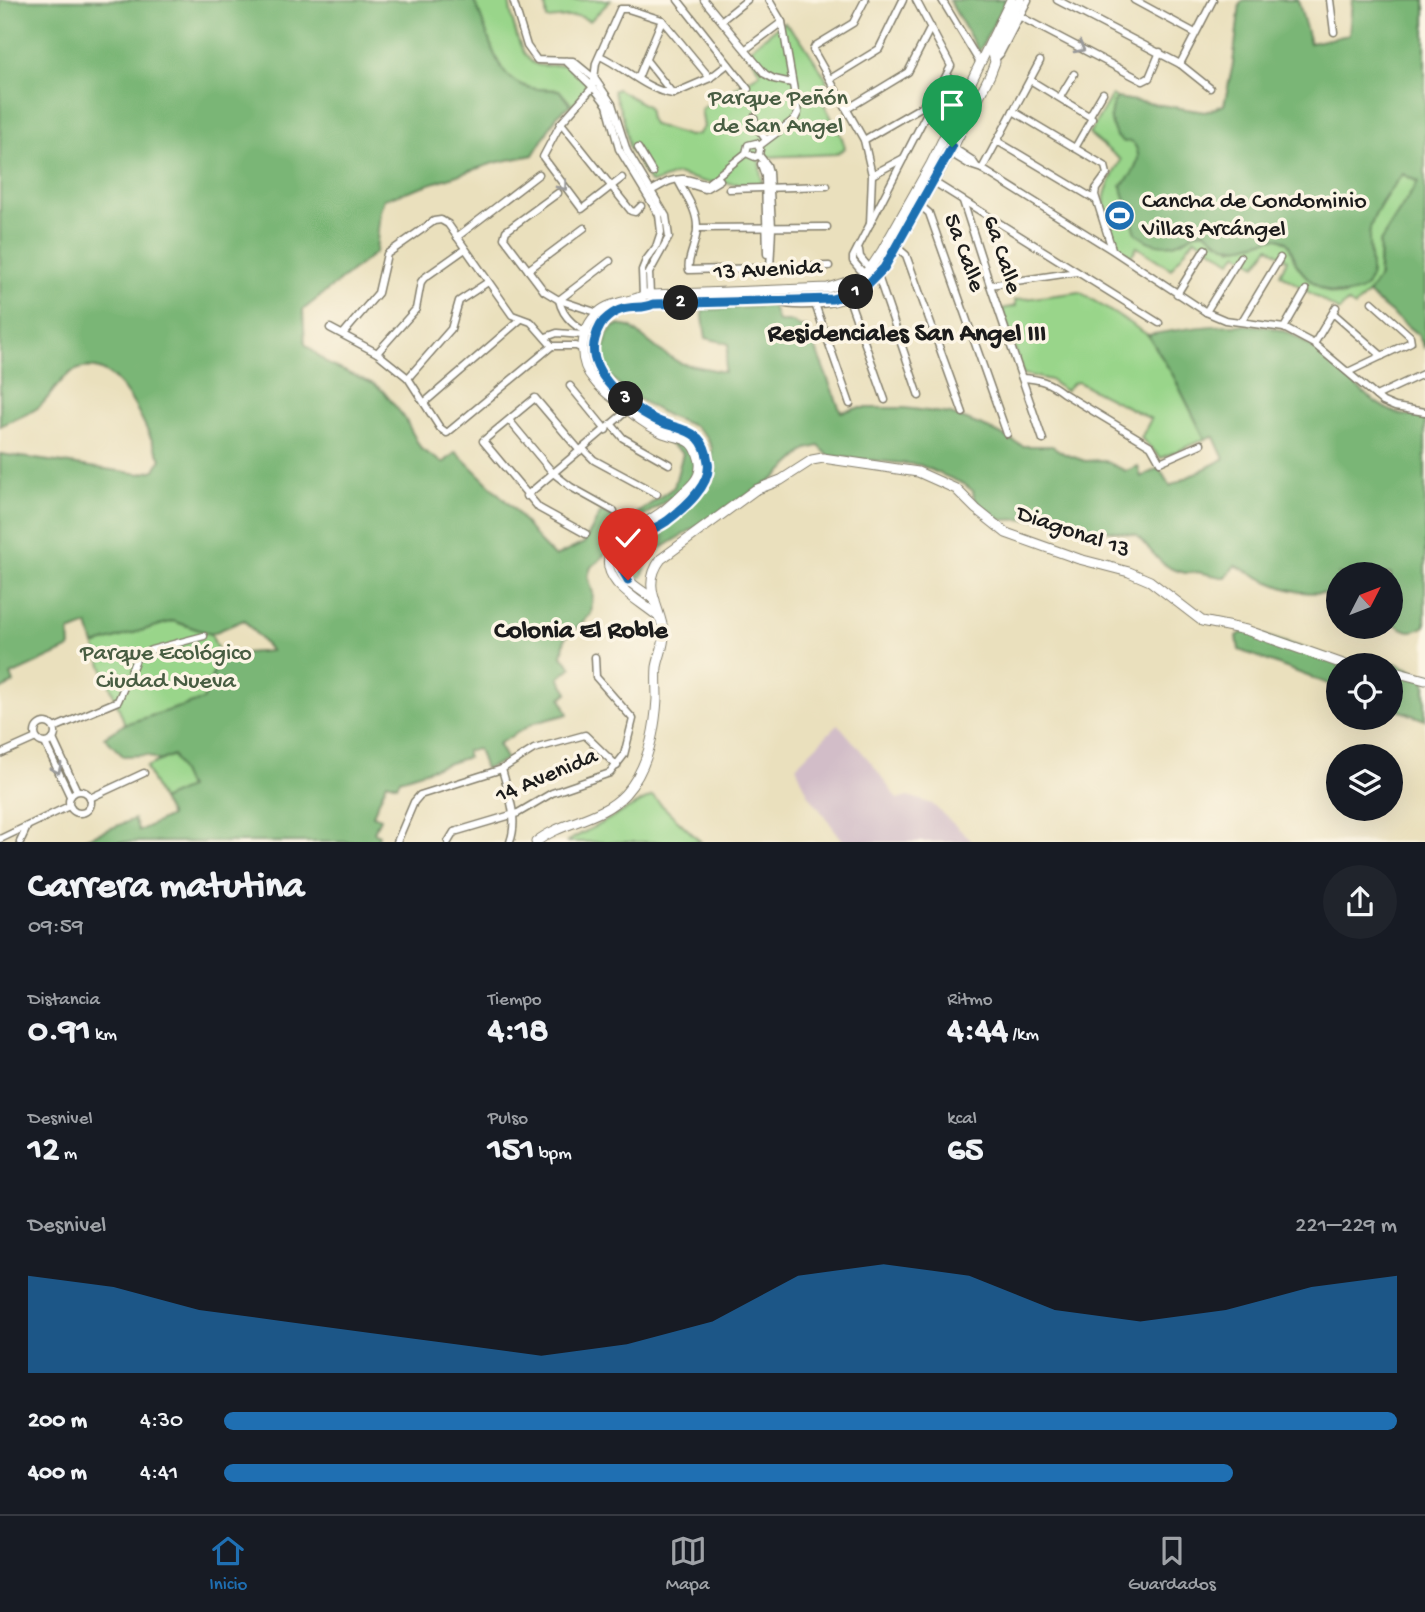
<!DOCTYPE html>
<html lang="es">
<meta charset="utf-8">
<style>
:root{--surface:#171b24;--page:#20242c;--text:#f1f3f6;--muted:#9ea1a6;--line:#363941;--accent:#1f6fb2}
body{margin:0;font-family:"Gochi Hand",sans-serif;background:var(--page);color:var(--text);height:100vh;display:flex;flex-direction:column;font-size:26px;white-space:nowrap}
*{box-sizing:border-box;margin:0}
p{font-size:23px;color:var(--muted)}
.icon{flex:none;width:38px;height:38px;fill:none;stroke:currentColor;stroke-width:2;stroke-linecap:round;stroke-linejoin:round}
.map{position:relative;height:842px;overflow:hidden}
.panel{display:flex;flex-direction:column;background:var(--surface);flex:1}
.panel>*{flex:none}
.needle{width:46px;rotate:48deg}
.fabs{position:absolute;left:1326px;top:562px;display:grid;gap:14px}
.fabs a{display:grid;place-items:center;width:77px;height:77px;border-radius:50%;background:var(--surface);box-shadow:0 7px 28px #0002;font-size:35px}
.pin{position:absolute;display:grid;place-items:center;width:60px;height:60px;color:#fff;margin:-72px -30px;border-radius:50% 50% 50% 0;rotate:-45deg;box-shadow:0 0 7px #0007}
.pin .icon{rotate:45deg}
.km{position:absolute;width:35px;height:35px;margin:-18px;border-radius:50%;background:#222;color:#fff;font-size:19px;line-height:35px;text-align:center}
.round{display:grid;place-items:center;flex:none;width:74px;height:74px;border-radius:37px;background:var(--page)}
.head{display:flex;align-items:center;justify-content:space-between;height:119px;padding:0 28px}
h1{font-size:38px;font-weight:700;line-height:52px}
.figures{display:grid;grid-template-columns:repeat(3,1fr);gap:10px;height:119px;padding:7px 28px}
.figures div{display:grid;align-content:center}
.figures b{font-size:35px;font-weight:700}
.figures small{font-size:19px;font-weight:400}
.figures p{font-size:19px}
.chart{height:196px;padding:14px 28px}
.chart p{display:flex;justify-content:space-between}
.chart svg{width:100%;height:126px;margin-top:7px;fill:var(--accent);opacity:.7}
ul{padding:0 28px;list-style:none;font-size:23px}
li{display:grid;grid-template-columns:112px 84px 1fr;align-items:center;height:52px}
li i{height:18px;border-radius:9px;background:var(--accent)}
.tabs{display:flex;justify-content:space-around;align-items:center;height:98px;border-top:2px solid var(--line);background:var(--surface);font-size:19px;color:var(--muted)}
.tabs a{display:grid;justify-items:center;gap:4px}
.tabs .active{color:var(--accent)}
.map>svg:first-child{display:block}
.industrial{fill:#d2bdc8}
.green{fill:#99d58a;stroke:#5a7853;stroke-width:2}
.forest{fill:#7ab676;stroke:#4b6949;stroke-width:2}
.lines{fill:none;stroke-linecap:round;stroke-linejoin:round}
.street-casing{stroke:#837e6c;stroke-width:9}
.secondary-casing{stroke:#837e6c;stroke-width:11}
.street{stroke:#fff;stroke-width:6}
.secondary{stroke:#fff;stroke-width:9}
.oneway{stroke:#999}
.route-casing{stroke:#fff;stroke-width:14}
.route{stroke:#1f6fb2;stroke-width:9}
.labels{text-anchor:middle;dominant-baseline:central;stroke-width:7;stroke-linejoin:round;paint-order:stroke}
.park-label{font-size:24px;fill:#485d42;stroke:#fcf5e5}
.poi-label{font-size:24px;fill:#1c1c1c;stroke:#fcf5e5;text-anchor:start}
.street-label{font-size:24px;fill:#1c1c1c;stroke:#fcf5e5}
.neighbourhood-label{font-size:26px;font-weight:bold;fill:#1c1c1c;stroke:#fcf5e5}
</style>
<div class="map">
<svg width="1425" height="842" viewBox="0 0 1425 842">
<rect width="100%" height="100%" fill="#fcf5e5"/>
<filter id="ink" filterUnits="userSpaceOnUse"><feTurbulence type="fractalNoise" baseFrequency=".0143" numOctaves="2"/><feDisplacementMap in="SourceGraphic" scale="14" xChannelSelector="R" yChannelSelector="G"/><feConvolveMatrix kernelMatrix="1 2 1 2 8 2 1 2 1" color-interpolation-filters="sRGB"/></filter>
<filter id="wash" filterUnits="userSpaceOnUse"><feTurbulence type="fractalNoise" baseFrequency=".00686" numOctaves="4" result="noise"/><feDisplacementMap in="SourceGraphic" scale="28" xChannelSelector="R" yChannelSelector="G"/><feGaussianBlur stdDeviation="1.57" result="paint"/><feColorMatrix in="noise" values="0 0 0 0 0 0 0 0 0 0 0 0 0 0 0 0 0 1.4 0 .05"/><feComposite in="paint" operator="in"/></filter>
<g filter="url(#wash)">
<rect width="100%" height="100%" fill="#eae0bd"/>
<polygon class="industrial" points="838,724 874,766 897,799 909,796 932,804 973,842 844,842 808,794 796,766"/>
<g class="green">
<path d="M 473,0 L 509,0 C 511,16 519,61 538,65 C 546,67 558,64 566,65 L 592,88 L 572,105 L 559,90 C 550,89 540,90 531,88 C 490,79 491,31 473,0 Z"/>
<polygon points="565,0 611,0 590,21 579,16 547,19 545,3"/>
<polygon points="784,22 802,41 826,78 827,84 820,90 819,94 842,138 845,148 836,154 764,157 759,159 762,184 760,185 705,182 677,174 653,183 650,182 629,148 623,117 613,91 617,89 648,107 650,119 654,125 689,136 698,134 704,127 701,109 760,73 748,50"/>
<path d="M 1112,95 L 1117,98 L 1112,105 L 1140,154 L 1133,174 L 1121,186 L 1186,239 C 1206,223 1212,237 1232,249 C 1245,245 1267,235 1279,238 C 1293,242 1290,254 1296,264 C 1306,279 1330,301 1349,294 C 1386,282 1362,252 1371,224 C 1378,206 1391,190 1402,174 L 1418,182 L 1380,242 L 1378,282 L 1355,307 L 1347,302 L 1339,311 L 1280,274 L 1287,260 L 1269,247 L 1256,265 L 1238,253 L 1231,261 L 1195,238 L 1171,269 L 1137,247 L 1131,256 L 1115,246 C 1103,201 1097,202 1121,160 L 1089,134 Z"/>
<polygon points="1080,292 1148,335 1174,377 1205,439 1161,458 1141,438 1151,419 1078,382 1073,383 1065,391 1050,380 1023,374 1002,309 1016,306 1015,300"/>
<polygon points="173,621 211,634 220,655 203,700 125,724 94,645"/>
<polygon points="173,755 189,788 161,800 146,767"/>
<polygon points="652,796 701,842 566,842"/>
</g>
<g class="forest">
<path d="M 0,0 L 473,0 C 491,30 490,79 531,88 C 540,90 550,89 559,90 L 570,105 L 557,116 L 533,155 L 494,163 L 384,199 L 380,211 L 376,252 L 303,310 L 305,344 L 328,364 L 374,384 L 383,391 L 404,417 L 421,449 L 443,463 L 456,452 L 514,509 L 540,542 L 555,557 L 584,543 L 601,512 L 625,522 L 674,487 L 683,453 L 667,443 L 692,447 C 698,463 696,471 688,486 L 638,520 L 622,534 L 599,561 L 591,567 L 588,576 L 593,593 L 591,614 L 565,638 L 562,656 L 572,667 L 559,678 L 568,692 L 561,698 L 568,714 L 534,723 L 498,744 L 507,760 L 485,769 L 478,749 L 466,751 L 468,757 L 400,779 L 397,785 L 387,782 L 373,815 L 380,818 L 374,832 L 379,835 L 377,842 L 77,842 L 134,819 L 139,831 L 170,816 L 161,800 L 188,788 L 173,755 L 160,761 L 147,755 L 123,756 L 104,737 L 125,724 L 203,700 L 220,655 L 271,651 L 244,620 L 211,634 L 173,621 L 94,645 L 88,625 L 69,632 L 70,648 L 11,675 L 14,683 L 0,690 L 0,454 L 140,474 L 155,470 L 161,459 C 145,429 118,347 72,372 C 59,379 51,397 39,407 C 28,415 12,420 0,426 Z"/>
<polygon points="949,0 1006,0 979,52"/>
<path d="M 1244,0 L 1298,0 L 1310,43 L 1349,35 L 1352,0 L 1425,0 L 1425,349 L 1418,335 L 1368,294 L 1379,277 L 1380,242 L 1418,182 L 1403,174 C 1390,189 1375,209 1370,229 C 1367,244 1371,257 1371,271 C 1370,299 1338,297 1321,288 C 1312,283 1299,270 1295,261 C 1291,252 1292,244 1282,239 C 1276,237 1272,238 1267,240 C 1237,248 1228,253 1204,230 C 1195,230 1192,236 1184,240 C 1167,248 1150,246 1136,233 L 1121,185 C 1134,175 1146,155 1131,141 L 1124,142 L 1116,136 C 1110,122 1107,111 1117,98 L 1205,112 L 1224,105 L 1233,64 L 1240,3 Z"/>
<path d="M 773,306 L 778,322 L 793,322 L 800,327 L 807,327 L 841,412 L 858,408 L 904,408 L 951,414 L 990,429 L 1023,446 L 1052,446 L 1065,454 L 1085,461 L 1103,460 L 1126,471 L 1138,466 L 1141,477 L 1159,468 L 1170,486 L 1224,459 L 1214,437 L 1205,439 L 1174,377 L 1148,335 C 1185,328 1244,319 1281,330 C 1323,344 1358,401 1399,414 C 1407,417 1417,415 1425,417 L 1425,626 C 1411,635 1405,631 1391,622 L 1391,574 L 1339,574 L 1339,597 C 1323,590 1311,595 1296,591 C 1274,586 1254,575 1235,565 L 1226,578 L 1197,572 L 1185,573 L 1172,569 L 1161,562 L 1136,535 L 1039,519 L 1001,520 L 983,507 L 974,498 L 973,491 L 964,484 L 920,465 L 829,456 L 819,446 L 807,449 L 774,479 L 660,549 L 648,561 L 642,577 L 634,578 L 629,573 L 626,562 L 631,551 L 686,507 L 712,464 L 712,448 L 706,436 L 694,426 L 668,416 L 626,392 L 610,376 L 602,361 L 607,336 L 612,328 L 618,325 L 630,327 L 659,350 L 680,363 L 724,372 L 729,344 L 706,338 L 702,310 Z"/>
<polygon points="1246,630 1344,661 1395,663 1425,676 1425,720 1391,707 1391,665 1339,665 1339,688 1239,650 1237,636"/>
</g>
</g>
<g filter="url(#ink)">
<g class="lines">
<defs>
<g id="street">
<polyline points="513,0 527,46 537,60 573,61 595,79 612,104 627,151 666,216 669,237 649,273 650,294"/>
<polyline points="678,0 748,89"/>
<polyline points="704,0 765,74 774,79 792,83"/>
<polyline points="865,0 853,23 815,46 813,50 864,140 872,175 870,224"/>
<polyline points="942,0 980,63"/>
<polyline points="1057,0 1180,64 1210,88"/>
<polyline points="1134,0 1195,33"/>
<polyline points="1330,0 1334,32"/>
<polyline points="1019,16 1143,81 1149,78 1160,52"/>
<polyline points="722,20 747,0"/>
<polyline points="746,49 782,22"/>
<path d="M 600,56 C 624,67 646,90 673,94 L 710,78 L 728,64"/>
<polyline points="646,60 673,94"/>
<polyline points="994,60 1000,54 1028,0"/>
<polyline points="566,61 593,87 607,105 619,149 659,215 661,232 656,247 646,260 642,270 643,296"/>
<polyline points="1180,64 1213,0"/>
<polyline points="638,78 662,20"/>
<polyline points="830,79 879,49 903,0"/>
<polyline points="1030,80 1092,118 1075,148"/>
<polyline points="1060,97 1074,74"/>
<polyline points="847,109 908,72 931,27"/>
<polyline points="1013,111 1105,166 1107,174 1096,189 1095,195 1112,249"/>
<polyline points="1090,115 1103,93"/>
<polyline points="754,117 756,126 766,140"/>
<polyline points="561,123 631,211 635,212 641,206"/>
<polyline points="864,140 935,99"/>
<polyline points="997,141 1096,200"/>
<polyline points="759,146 795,119 798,113 782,22 769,0"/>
<polyline points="952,147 972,160 976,166"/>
<polyline points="638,148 653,173"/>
<polyline points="950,153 970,165 982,169 1112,250 1206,312 1225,320 1284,328 1314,344 1383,402 1395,407 1425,412"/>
<polyline points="759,155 767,165 769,172 772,228 770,269"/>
<polyline points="761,164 765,176 767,254"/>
<polyline points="982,169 1040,61"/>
<polyline points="872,175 904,158"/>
<polyline points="622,178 582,209 543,157 561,123 593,87 596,63 620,9 628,9 662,20 710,78"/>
<path d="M 678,180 C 685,195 697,209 697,227 C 698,240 686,261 689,270 L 829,266"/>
<polyline points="679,181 705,189 720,180"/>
<polyline points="937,184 1159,323"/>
<polyline points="729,189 827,186"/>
<path d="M 651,191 C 662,185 671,178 684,179 C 692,179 698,184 707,184 L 746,153 L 748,145 L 756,143 L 760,149 L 759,155 L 755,157 L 746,153"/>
<polyline points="558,193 506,231 504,238 544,291 559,300 598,313"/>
<polyline points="963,201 990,285 1043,440"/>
<polyline points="922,207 929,213 1007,434"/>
<polyline points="697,228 827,227"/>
<polyline points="457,237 539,174"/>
<polyline points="899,249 906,255 963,413"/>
<polyline points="859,250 860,257 870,269"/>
<polyline points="528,270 584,228"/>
<polyline points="864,274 853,261 853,257 951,66 916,0"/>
<polyline points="879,279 919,396"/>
<polyline points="990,285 1077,272"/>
<polyline points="1177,294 1205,249"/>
<polyline points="849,299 885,400"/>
<polyline points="559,300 610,261"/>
<path d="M 559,300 C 563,319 578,329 596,337"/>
<path d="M 778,302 C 799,309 841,304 859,293"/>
<polyline points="815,304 850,404"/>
<polyline points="1206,312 1240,257"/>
<polyline points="1333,313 1382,356"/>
<polyline points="1242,321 1280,258"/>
<polyline points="330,328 377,353 408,378 440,428 447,433 552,346"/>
<polyline points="1284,328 1306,290"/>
<polyline points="343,334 378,293 387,254 434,221 441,220 448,224 512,315 531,322 552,346 576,346 583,349"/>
<polyline points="546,337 557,333 583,335"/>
<polyline points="1314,344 1336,307"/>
<polyline points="377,353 416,309 421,282 424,278 465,249"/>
<polyline points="1348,372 1411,342 1410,336 1372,302"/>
<polyline points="408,378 451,329 459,301 488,282"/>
<path d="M 1022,378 C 1040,379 1049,382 1063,393 L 1151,446 L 1160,462 L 1201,444"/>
<polyline points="570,386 606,430"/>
<polyline points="1376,396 1425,373"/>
<polyline points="425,402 521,319"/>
<polyline points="509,420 553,473 571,487 614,511"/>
<polyline points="612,425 623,438 669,464"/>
<polyline points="583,449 594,460 657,494"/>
<polyline points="580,451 535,398 483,441 539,508 586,534"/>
<polyline points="526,496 629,409"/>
<circle cx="45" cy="733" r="10"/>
<polyline points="54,728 118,701 137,657 151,650 204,636"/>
<polyline points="53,739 77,791"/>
<polyline points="45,743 70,796"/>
<polyline points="0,754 36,738"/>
<path d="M 502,769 C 508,793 519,818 510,842"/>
<circle cx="80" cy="802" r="11"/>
<polyline points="90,798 144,773"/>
<polyline points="0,839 69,806"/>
<polyline points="20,842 27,827"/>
<polyline points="397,842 414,802 420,795 502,769 534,749 585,735 617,766"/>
<polyline points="448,842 454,832 518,813 552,793 610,773 624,755 633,719 596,677 595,657"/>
</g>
<g id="secondary">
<polyline points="652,295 828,288 859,278 870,269 882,251 931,164 1011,0"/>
<path d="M 641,299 L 642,303 L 646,306 L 651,306 L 654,302 L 652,295 L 646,294 C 633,303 612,300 598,313 C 580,330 577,361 594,380 C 601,390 612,397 622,405 C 634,415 646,425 661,432 C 671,437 682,436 691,443 C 696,447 701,460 700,467 C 700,478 691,486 683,493 C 676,500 668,508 659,514 C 637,530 589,548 617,583 C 628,596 646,606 659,617"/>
<polyline points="653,304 832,298 857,291 868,284 884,268 950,153 990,75 995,62 993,53 1020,0"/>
<path d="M 644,305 C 630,307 620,307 609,316 C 600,323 596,333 594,343 C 585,372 633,410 657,420 C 675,429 696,429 705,449 C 733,508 609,532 621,568 C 626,583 643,591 655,600"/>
<polyline points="1391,671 1425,680"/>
<path d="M 536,842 C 562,821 601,820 625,794 C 647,770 655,731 657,699 C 657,688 656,677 657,667 C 659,656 664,646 664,635 C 661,606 640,587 661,559 L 755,490 L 781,480 L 812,460 L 823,458 L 918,472 L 956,489 L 976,509 L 1006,533 L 1079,559 L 1129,572 L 1150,581 L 1202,621 L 1246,630 L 1346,665"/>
</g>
</defs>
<use href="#street" class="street-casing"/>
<use href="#secondary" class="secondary-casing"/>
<use href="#street" class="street"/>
<use href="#secondary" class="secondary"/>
</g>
<defs><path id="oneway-chevron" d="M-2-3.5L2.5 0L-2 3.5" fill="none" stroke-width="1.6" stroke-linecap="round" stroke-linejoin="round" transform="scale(1.75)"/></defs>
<g class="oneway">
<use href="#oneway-chevron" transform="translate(1080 48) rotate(28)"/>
<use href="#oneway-chevron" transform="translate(563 186) rotate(52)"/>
<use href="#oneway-chevron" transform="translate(57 769) rotate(65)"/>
</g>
</g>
<g class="lines" filter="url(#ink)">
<defs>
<path id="route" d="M 628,580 C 625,574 620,568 620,561 C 621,540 653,531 667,521 C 684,508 712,485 708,462 C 707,454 704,444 698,438 C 686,427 668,427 654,419 C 628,405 585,372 595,339 C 597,331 601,322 608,317 C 626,302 640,311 653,304 L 832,299 L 858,291 L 868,284 L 884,268 L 952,147"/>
</defs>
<use href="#route" class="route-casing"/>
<use href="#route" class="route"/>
</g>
<defs>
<symbol id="stadium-disc" viewBox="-11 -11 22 22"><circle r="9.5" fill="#1f6fb2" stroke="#fcf5e5"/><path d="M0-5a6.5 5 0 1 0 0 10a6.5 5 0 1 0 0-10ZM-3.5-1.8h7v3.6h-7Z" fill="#fff"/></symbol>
</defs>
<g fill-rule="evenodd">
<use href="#stadium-disc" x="1102" y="198" width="35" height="35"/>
</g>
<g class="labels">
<g class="park-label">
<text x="778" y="99">Parque Peñón<tspan x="778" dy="28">de San Angel</tspan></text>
<text x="166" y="654">Parque Ecológico<tspan x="166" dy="28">Ciudad Nueva</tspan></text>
</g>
<g class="poi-label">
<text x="1142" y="202">Cancha de Condominio<tspan x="1142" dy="28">Villas Arcángel</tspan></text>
</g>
<g class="street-label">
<text transform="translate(963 253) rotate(70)">5a Calle</text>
<text transform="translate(1001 255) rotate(72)">6a Calle</text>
<text transform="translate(768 271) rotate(-3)">13 Avenida</text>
<text transform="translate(1073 533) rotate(19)">Diagonal 13</text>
<text transform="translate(547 777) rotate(-23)">14 Avenida</text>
</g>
<g class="neighbourhood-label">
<text x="907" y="335">Residenciales San Angel III</text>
<text x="581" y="632">Colonia El Roble</text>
</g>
</g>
</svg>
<div class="fabs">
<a><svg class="needle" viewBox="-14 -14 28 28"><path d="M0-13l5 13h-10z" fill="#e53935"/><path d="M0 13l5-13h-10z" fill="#9ea1a6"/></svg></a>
<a><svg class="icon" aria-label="locate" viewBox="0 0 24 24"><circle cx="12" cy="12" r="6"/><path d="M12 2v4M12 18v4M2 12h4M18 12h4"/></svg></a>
<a><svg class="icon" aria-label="layers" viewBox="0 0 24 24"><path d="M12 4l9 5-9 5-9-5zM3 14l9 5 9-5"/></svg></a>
</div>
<div class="pin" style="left:952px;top:147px;background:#1e9e55"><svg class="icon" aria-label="arrive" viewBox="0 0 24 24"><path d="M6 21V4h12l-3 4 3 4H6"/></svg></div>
<div class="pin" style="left:628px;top:580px;background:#d93025"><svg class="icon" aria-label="check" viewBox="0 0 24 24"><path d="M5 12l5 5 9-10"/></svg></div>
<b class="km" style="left:856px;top:292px">1</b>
<b class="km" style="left:681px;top:303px">2</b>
<b class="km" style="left:626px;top:399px">3</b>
</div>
<section class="panel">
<div class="head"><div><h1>Carrera matutina</h1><p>09:59</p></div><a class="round"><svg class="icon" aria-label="share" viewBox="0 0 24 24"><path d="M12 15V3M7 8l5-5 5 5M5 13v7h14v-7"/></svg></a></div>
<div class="figures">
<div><p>Distancia</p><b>0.91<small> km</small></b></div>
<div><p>Tiempo</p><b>4:18</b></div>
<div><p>Ritmo</p><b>4:44<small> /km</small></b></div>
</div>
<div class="figures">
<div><p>Desnivel</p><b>12<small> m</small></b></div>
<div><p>Pulso</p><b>151<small> bpm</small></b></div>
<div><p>kcal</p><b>65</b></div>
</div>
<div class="chart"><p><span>Desnivel</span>221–229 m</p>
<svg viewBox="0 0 160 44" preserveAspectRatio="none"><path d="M0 44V10L10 14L20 22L30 26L40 30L50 34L60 38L70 34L80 26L90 10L100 6L110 10L120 22L130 26L140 22L150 14L160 10V44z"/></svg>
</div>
<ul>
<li><b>200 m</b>4:30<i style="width:100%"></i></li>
<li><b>400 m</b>4:41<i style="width:86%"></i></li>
</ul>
</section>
<nav class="tabs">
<a class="active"><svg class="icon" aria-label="home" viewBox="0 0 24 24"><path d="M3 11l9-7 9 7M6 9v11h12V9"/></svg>Inicio</a>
<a><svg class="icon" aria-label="map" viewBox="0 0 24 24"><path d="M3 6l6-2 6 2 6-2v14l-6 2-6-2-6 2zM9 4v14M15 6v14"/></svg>Mapa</a>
<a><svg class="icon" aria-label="saved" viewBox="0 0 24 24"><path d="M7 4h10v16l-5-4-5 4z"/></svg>Guardados</a>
</nav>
